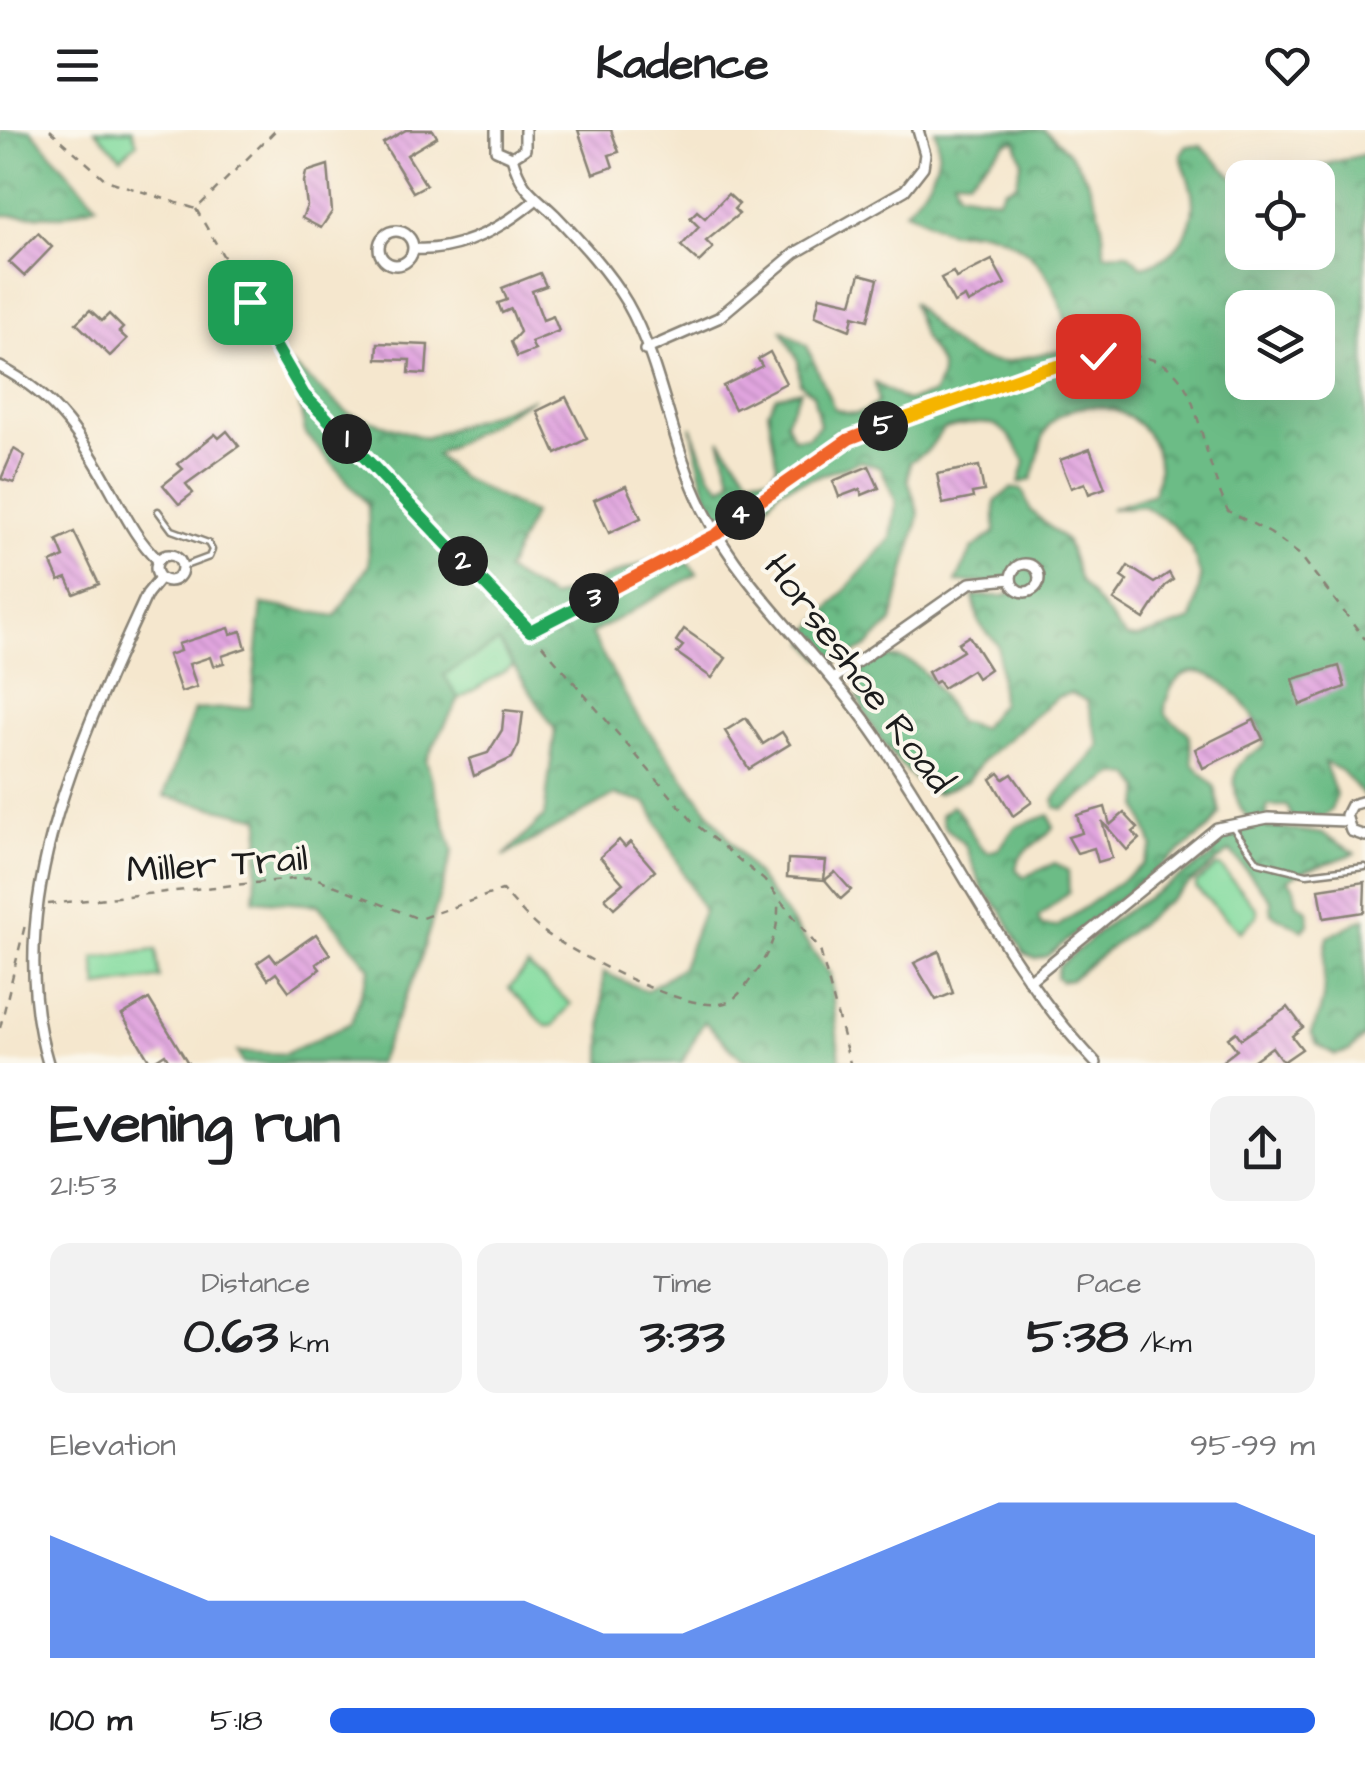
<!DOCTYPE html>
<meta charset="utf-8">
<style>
:root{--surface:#fff;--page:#f2f2f2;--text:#202124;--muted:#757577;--accent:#2563eb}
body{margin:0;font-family:"Architects Daughter",sans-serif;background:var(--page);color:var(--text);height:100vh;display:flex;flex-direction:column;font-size:38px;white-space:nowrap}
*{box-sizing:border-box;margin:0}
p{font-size:32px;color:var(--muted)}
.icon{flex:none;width:55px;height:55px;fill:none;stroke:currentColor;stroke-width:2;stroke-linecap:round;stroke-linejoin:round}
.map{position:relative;height:933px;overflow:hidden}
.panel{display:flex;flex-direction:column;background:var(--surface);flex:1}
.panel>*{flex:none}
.tools{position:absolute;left:1225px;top:30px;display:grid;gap:20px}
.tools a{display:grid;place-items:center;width:110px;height:110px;border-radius:20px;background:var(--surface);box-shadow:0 10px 40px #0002;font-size:50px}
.pin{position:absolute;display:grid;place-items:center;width:85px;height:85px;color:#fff;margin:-42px;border-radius:20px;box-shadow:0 5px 15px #0006}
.km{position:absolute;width:50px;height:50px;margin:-25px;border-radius:50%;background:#222;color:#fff;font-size:28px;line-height:50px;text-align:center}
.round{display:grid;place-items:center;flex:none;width:105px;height:105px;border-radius:20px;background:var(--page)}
.summary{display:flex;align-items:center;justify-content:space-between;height:170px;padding:0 50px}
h1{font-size:55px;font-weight:700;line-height:75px}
.figures{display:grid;grid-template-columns:repeat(3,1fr);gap:15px;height:170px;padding:10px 50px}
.figures div{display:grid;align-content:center;border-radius:20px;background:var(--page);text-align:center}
.figures b{font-size:50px;font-weight:700}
.figures small{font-size:28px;font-weight:400}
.figures p{font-size:28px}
.chart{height:280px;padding:20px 50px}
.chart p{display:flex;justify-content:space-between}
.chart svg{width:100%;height:180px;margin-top:10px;fill:var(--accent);opacity:.7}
ul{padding:0 50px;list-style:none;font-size:32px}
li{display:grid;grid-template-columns:160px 120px 1fr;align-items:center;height:75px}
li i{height:25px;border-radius:12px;background:var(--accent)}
header{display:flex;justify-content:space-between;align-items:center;height:130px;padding:0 50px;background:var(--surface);font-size:45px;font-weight:700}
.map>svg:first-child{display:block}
.forest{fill:url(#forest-crowns);stroke:#446c51;stroke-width:2.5;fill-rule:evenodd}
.pitch{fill:#86dca0;stroke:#517c5e;stroke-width:2.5}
.building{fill:url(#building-back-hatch)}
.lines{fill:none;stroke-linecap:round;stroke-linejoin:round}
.lane-casing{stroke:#888275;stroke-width:9}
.street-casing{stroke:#888275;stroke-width:14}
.path{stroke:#888275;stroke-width:2.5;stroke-dasharray:8 8;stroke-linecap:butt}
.lane{stroke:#fff;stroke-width:4}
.street{stroke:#fff;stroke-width:9}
.split-1-casing{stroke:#fff;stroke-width:20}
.split-2-casing{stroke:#fff;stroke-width:20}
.split-3-casing{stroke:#fff;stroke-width:20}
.split-4-casing{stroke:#fff;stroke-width:20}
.split-5-casing{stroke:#fff;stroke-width:20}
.split-6-casing{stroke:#fff;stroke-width:20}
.split-7-casing{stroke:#fff;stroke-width:20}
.split-1{stroke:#22a559;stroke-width:12}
.split-2{stroke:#22a559;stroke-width:12}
.split-3{stroke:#22a559;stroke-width:12}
.split-4{stroke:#f0652b;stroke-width:12}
.split-5{stroke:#f0652b;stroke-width:12}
.split-6{stroke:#f5b400;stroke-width:12}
.split-7{stroke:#f5b400;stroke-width:12}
.labels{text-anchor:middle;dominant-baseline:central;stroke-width:8;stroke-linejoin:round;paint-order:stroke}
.street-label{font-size:38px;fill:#1c1c1c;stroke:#fbf7ec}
</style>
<header><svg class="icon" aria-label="menu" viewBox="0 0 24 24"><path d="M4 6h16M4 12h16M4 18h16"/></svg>Kadence<svg class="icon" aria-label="heart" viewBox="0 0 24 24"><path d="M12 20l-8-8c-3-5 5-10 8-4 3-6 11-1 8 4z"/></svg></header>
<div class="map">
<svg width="1365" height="933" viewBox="0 0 1365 933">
<defs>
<pattern id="forest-crowns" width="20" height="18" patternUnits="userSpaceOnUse" patternTransform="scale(2.5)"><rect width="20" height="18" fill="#6cbc86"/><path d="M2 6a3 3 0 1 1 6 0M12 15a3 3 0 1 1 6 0" fill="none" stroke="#58986d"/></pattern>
<pattern id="building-back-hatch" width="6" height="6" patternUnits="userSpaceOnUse" patternTransform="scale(2.5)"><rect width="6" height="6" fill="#e1a5df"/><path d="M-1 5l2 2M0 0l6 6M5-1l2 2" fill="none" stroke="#c08dbf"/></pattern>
</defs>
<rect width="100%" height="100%" fill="#fbf7ec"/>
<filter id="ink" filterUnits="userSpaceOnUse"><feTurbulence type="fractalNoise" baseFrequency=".01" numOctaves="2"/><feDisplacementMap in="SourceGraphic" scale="20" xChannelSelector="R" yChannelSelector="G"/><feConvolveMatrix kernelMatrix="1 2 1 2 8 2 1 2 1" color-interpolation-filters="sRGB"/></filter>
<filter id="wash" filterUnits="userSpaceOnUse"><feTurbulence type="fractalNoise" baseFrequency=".0048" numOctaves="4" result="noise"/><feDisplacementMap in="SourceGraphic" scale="40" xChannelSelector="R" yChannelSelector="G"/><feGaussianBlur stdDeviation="2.25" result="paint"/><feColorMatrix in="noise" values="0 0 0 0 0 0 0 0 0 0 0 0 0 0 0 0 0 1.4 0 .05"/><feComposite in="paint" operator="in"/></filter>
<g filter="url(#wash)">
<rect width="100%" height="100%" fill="#f5e7ce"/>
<g class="forest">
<polygon points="0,0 31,0 97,75 62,86 0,85"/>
<path d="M 935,0 L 1044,0 C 1084,29 1105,75 1104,124 L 1127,123 L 1142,136 C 1176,130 1198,97 1192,63 C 1190,50 1183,38 1181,24 L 1186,16 L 1201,16 L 1242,56 L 1242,122 L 1318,122 L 1318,48 L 1259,47 L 1271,41 L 1303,40 L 1365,24 L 1365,667 L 1342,641 L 1324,632 L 1336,664 L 1331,680 L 1312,697 L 1295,694 L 1287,676 L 1267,676 L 1267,696 L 1323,704 L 1355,723 C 1332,734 1307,735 1288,750 L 1294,757 L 1297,773 L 1308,781 L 1309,793 L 1302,800 L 1271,783 L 1271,770 L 1230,721 L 1071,849 L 1061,851 L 1056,847 L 1058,837 L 1114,789 L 1213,726 L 1216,704 L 1246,699 L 1247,686 C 1234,676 1229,641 1244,629 C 1251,622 1258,623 1265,615 C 1261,582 1196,507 1170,561 C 1167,568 1163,577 1166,584 C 1170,591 1183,597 1189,604 L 1193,634 L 1215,657 L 1220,683 L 1210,698 L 1047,826 L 1036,829 L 1024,823 L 1002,781 L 983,760 L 965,715 L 944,696 L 941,685 L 952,676 C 969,688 970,712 988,722 L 999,719 L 1015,697 L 1049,685 L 1053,697 C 1042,714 1019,718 1016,739 L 1024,747 L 1055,733 L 1068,741 L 1069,762 L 1038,788 L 1042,796 L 1057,797 L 1143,735 L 1153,717 L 1139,677 L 1141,659 L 1132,646 L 1115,644 L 1063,679 L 1055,677 L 1054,670 C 1067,650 1085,636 1100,616 L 1087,571 L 1071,563 L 1057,567 L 984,629 L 967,651 L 937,664 C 910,654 869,599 859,570 C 854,556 860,545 867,533 C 917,512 934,555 958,592 L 981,598 L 1001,573 L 998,515 L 979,493 L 973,466 L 1004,466 L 1018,460 L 1009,454 L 956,452 L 972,419 L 995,402 L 995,372 L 1011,358 L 1022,360 L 1031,381 L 1067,412 L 1080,451 L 1126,507 L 1137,508 L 1192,490 L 1201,448 L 1192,419 L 1172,394 L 1143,376 L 1110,379 L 1153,364 C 1181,296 1094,251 1052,292 C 1038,306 1040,332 1031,350 L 1019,353 L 1025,332 C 1002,287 991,289 943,299 L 928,320 L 910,332 L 908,349 L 919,385 L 892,492 L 867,517 L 839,531 L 821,529 L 807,512 L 810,500 L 891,408 L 896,372 L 881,338 L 861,331 L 780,359 L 759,384 L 732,400 C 702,377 700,331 691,296 L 710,344 L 722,357 L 732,350 L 720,309 L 749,346 L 770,347 L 777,336 L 768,281 L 776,266 L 801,260 L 786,291 L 793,308 L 808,307 L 820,295 L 813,264 L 800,253 L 798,231 L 781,199 L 807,216 L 834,278 C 853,286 862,286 878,272 L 875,253 L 906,271 L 933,264 C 948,236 940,236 926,212 C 919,201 916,184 912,172 C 937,200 967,239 1011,231 C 1033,226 1051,220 1074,219 C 1058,163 1048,119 986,102 C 973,99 957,104 947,101 C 933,97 920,86 905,81 C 926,59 947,32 935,0 ZM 1015,10 L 1022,30 L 1016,54 L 1004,59 L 998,69 L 958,62 L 954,48 L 969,49 L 1006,13 ZM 1242,178 L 1318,178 L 1318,252 L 1242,252 Z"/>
<polygon points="292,235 348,283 425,308 534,268 436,325 460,347 533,384 506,441 552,468 678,420 697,444 591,504 636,584 830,844 840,931 853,933 743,930 704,891 682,933 602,933 603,842 646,861 682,837 703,781 647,673 615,665 503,727 544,687 555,600 499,513 445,545 459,569 426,630 453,721 418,837 378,933 243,933 237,922 285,924 351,893 370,838 318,775 254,770 261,688 164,666 194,580 251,577 262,474 336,486 369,435 368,375 305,303"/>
<path d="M 1365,788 L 1365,907 L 1349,921 L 1335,925 L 1317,914 L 1311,902 C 1334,859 1317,845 1328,807 Z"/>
</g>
<g class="pitch">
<polygon points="95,0 132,0 137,13 121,27"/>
<polygon points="499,512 513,536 459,569 444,545"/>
<polygon points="1216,737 1221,737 1257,779 1257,786 1240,802 1196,758 1196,753"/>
<polygon points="156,820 160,848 98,857 94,828"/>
<polygon points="528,836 571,874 553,896 546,896 509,858"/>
</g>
<g id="blocks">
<g class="building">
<polygon points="406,0 433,0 437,7 407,25 426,55 413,62 383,13"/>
<polygon points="578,0 611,0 619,22 609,25 613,37 593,44"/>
<polygon points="328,35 332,82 321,98 302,88 307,76 304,52 306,42"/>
<polygon points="728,64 739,74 734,79 739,84 706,111 713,118 699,132 681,116 699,97 690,88 697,81 705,88"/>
<polygon points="38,103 52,117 24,146 9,132"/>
<polygon points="992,130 1005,154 968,173 965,167 954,173 941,148 953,142 956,148"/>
<polygon points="540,143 546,156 532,161 543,190 553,186 559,201 531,212 535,220 517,227 511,212 520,202 511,179 502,183 498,173 507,170 502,158"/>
<polygon points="860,144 878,149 868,190 853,186 850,200 815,186 820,166 852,173"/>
<polygon points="90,180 102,191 109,184 123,198 119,202 127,209 110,226 76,193"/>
<polygon points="378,213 428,215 426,244 409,243 410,230 377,229"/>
<polygon points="770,222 786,253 735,279 723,256 762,236 758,229"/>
<polygon points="566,267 587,309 556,324 537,281"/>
<polygon points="227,301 239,316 186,354 193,363 179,374 163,355 183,339 178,334 215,304 219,308"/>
<polygon points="14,319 25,326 14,353 1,349"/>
<polygon points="1090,319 1105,358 1089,364 1085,353 1071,358 1060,330"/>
<polygon points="869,336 879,358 862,365 860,359 839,367 833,351"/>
<polygon points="979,336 984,361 972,363 973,368 943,374 937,344"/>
<polygon points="626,356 641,388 609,403 594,370"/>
<polygon points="74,402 99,454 74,464 67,448 59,451 51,433 64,427 57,410"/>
<polygon points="1128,436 1154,453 1169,443 1173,450 1165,456 1144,489 1114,470 1127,451 1121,447"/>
<polygon points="229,498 231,504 241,501 246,518 222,526 224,533 213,536 210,527 189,534 197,557 181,562 168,525 180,521 178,514"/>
<polygon points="684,499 726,528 712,548 677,523 683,516 676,511"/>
<polygon points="969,506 990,539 977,548 972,540 943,558 938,551 934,553 928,542 963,521 958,513"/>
<polygon points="1339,536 1345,557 1300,575 1293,549"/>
<polygon points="504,580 523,582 519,614 512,628 474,646 469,629 488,623 502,600"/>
<polygon points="746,588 763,614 782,602 790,614 749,639 725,601"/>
<polygon points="1254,590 1263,609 1203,638 1195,619"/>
<polygon points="999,643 1004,649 1012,644 1032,672 1013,686 991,649"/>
<polygon points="1105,677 1110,695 1124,683 1138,698 1133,702 1139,709 1127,720 1102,691 1112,728 1098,732 1094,718 1077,723 1068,707 1082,703 1077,685"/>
<polygon points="619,710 625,717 630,712 655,741 614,778 605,768 623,753 600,727"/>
<polygon points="788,729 826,731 824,750 787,747"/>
<polygon points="835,742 851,760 841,769 825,750"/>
<polygon points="1365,752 1364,782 1324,788 1319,759"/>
<polygon points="316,804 330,824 316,834 320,839 289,861 276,843 268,849 257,833 270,824 276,832"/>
<polygon points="939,821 953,863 936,870 914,833"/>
<polygon points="149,869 188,933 170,933 165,924 151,933 122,885"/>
<polygon points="1288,877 1303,897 1292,906 1302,919 1283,932 1272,917 1250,933 1220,933 1237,920 1228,908 1236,902 1241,909"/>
</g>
</g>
</g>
<g filter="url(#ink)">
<use href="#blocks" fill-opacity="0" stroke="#888275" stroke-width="2.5"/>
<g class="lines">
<defs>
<g id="lane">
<polyline points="158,381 172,400 208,413 212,420 209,427 182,437"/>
<polyline points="1234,699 1258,732 1307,744 1365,737"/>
</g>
<g id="street">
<polyline points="496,0 496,20 512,27 525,19 525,0"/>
<path d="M 512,27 C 522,62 534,64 555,85 C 581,112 608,141 627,173 C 663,236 670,313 703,379 C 743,459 811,517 864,589 C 946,701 1000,832 1096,933"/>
<circle cx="396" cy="118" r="17"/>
<path d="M 414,119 C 458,122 500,99 533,72"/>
<polyline points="645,220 718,188 795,123 905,60 923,37 925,24 918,0"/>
<path d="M 0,237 C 57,266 84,310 114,365 C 127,389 138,411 158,430"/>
<circle cx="169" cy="438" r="13"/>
<circle cx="1025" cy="448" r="14"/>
<polyline points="833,549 970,453 1011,449"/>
<polyline points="1365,671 1351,675 1346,685 1351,701 1365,706"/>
<polyline points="1029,851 1217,698 1268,688 1346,691"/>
<path d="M 48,933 C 0,773 82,607 147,464 L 160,448"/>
</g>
</defs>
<use href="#lane" class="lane-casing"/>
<use href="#street" class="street-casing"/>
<g class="path">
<polyline points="50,0 106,50 196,79 276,0"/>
<polyline points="196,79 304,265 530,501 694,693 764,750 820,820 850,933"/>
<path d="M 725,397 L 787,349 L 849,309 L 1062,234 C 1215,199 1181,279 1228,381 L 1270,403 L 1300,425 L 1365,509"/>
<polyline points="531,500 706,409"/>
<path d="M 48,774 L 313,747 L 419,789 L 502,760 C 514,772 526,788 540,799 C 569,821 696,890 730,871 C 742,864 752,847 760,836 C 773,814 779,797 778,771"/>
<polyline points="0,898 25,795"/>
</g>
<use href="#lane" class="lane"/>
<use href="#street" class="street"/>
</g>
</g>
<g class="lines" filter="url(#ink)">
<defs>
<polyline id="split-1" points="250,172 304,265 347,309"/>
<polyline id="split-2" points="347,309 463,431"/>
<polyline id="split-3" points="463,431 530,501 594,468"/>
<polyline id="split-4" points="594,468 717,404 740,385"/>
<polyline id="split-5" points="740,385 849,309 883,296"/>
<polyline id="split-6" points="883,296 1042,240"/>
<polyline id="split-7" points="1042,240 1098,226"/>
</defs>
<use href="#split-1" class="split-1-casing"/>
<use href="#split-2" class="split-2-casing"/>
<use href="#split-3" class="split-3-casing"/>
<use href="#split-4" class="split-4-casing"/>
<use href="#split-5" class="split-5-casing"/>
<use href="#split-6" class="split-6-casing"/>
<use href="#split-7" class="split-7-casing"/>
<use href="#split-1" class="split-1"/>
<use href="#split-2" class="split-2"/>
<use href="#split-3" class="split-3"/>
<use href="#split-4" class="split-4"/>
<use href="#split-5" class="split-5"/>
<use href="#split-6" class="split-6"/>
<use href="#split-7" class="split-7"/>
</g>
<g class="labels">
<g class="street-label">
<text transform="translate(858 544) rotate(53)">Horseshoe Road</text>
<text transform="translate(217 735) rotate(-4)">Miller Trail</text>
</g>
</g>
</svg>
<div class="tools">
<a><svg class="icon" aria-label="locate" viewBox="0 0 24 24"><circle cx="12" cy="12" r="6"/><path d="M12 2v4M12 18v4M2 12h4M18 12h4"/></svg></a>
<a><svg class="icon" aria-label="layers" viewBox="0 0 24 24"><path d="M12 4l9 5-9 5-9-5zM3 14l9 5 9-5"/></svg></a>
</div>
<div class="pin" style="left:250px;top:172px;background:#1e9e55"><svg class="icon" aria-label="arrive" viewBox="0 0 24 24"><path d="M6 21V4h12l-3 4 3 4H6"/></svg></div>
<div class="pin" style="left:1098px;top:226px;background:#d93025"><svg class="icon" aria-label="check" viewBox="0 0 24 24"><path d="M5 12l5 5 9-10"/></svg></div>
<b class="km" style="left:347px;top:309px">1</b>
<b class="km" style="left:463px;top:431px">2</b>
<b class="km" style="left:594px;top:468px">3</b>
<b class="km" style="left:740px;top:385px">4</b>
<b class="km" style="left:883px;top:296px">5</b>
</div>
<section class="panel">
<div class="summary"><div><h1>Evening run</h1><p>21:53</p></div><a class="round"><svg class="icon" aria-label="share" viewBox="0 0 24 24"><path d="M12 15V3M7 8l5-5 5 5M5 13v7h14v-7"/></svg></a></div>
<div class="figures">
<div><p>Distance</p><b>0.63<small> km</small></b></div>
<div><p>Time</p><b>3:33</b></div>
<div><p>Pace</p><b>5:38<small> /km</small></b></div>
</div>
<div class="chart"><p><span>Elevation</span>95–99 m</p>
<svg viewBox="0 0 160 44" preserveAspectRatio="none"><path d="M0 44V14L10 22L20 30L30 30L40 30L50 30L60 30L70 38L80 38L90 30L100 22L110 14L120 6L130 6L140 6L150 6L160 14V44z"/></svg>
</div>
<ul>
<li><b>100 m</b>5:18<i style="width:100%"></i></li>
</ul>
</section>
